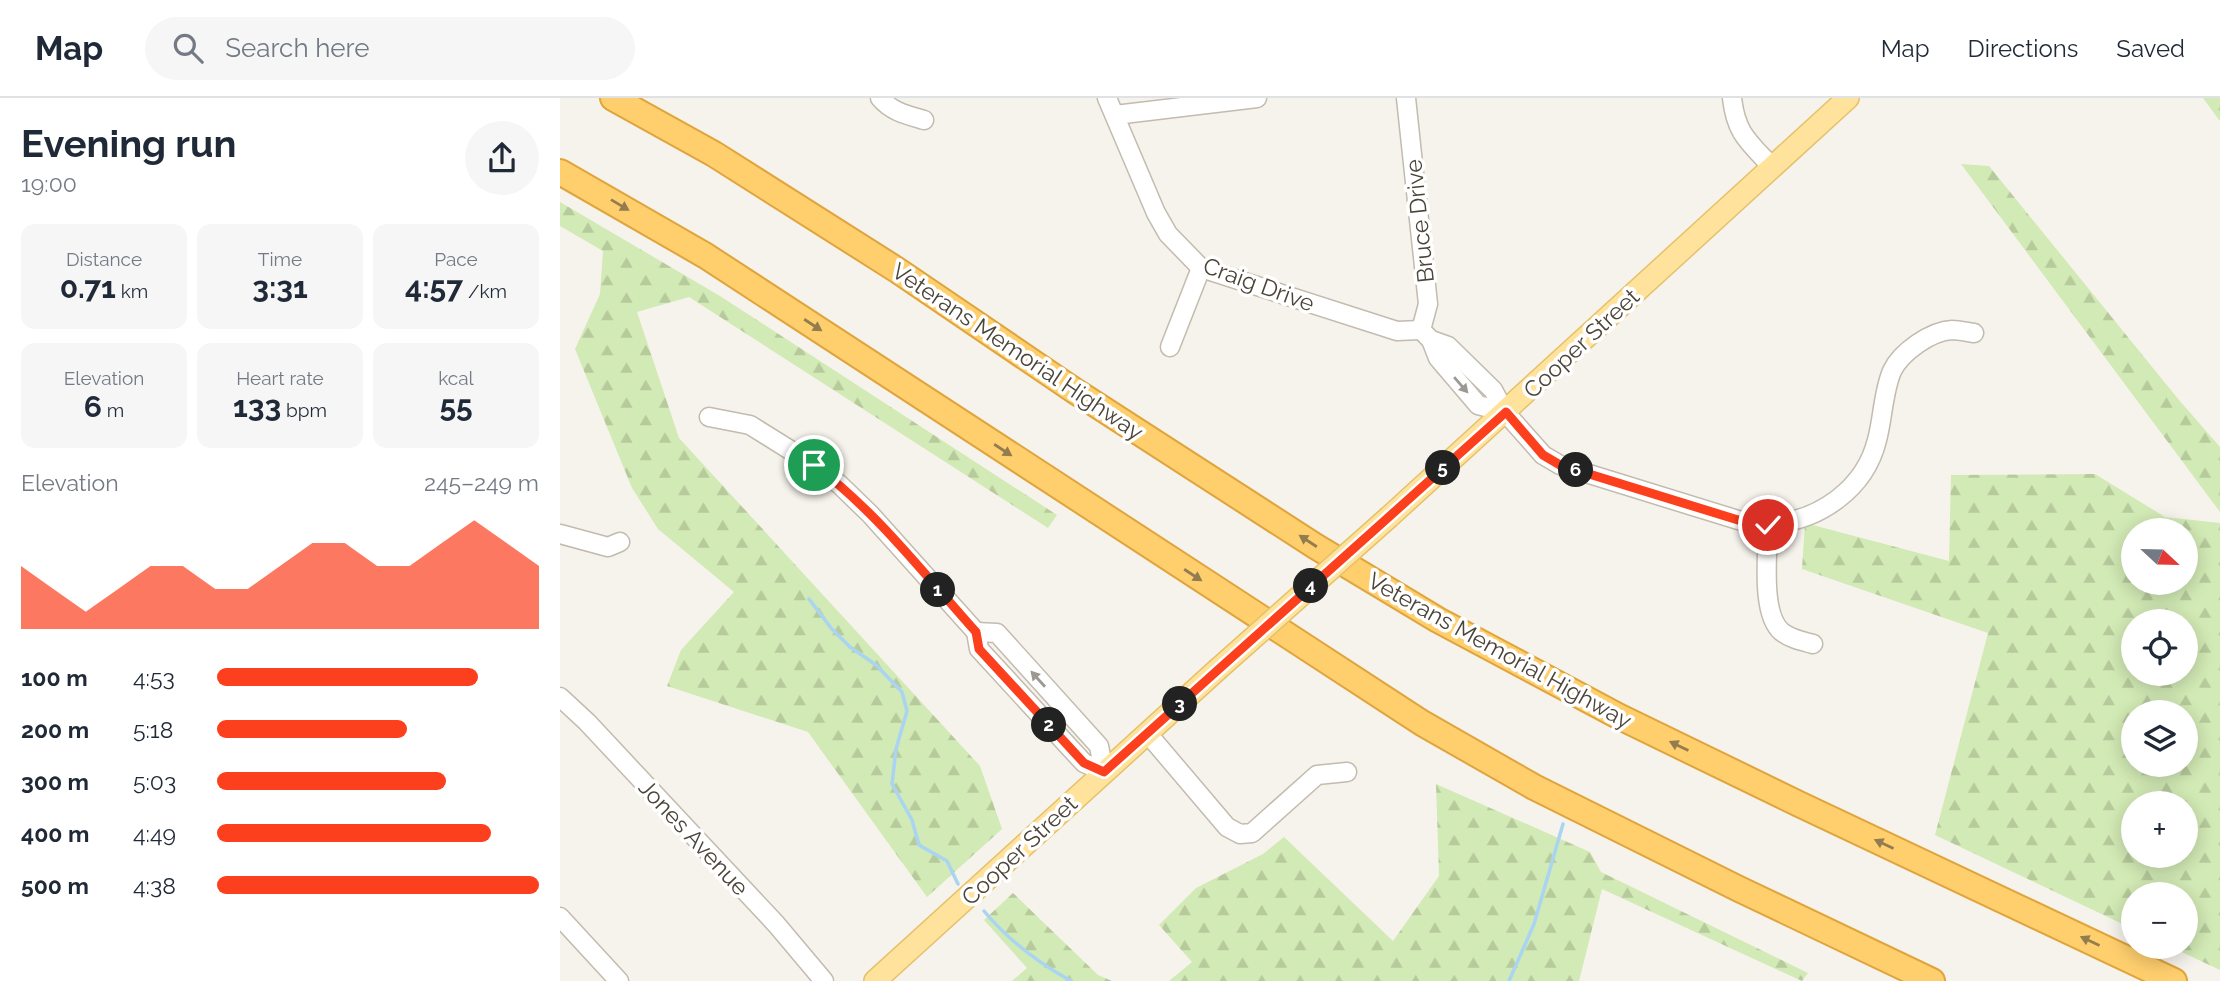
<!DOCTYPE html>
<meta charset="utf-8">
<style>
:root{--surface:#fff;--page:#f6f6f7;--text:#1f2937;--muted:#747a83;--line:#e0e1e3;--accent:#fc3f1d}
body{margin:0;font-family:Raleway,sans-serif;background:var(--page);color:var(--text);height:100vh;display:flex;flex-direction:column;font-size:26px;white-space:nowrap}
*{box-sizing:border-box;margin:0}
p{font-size:23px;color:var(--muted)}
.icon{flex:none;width:38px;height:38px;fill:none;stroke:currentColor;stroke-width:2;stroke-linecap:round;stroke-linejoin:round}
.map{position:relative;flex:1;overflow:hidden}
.panel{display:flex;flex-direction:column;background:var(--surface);width:560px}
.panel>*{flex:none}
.needle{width:46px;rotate:112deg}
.controls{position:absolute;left:1561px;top:420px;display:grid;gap:14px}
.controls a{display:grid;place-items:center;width:77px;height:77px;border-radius:50%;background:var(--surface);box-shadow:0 4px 18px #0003;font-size:35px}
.pin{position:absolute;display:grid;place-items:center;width:60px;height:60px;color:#fff;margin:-30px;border:4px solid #fff;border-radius:50%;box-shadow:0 2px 7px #0007}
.km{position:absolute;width:35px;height:35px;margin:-18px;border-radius:50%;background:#222;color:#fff;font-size:19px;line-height:35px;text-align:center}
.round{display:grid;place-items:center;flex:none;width:74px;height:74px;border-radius:37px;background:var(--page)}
.overview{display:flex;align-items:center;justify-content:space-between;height:119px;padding:0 21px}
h1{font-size:38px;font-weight:700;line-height:52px}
.metrics{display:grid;grid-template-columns:repeat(3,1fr);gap:10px;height:119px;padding:7px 21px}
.metrics div{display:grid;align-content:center;border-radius:14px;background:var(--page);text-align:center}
.metrics b{font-size:30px;font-weight:700}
.metrics small{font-size:19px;font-weight:400}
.metrics p{font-size:19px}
.chart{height:196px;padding:14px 21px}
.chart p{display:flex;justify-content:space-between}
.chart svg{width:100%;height:126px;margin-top:7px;fill:var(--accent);opacity:.7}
ul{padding:0 21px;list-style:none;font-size:23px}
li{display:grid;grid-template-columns:112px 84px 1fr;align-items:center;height:52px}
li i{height:18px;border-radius:9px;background:var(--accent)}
header{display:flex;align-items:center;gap:42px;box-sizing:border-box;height:98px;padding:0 35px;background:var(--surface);border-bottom:2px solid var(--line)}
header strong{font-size:33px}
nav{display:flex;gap:38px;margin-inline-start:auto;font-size:24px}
.search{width:490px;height:63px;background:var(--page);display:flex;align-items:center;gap:18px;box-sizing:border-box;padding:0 24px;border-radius:38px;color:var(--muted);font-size:26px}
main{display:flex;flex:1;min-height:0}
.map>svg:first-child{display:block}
.forest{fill:url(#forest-firs);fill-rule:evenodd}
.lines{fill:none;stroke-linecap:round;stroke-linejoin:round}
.stream{stroke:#a9d4f2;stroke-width:3.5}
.minor-casing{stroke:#c2bbae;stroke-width:21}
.major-casing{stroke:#e6c16a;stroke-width:24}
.highway-casing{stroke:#e0a43c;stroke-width:28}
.minor{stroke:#fff;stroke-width:18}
.major{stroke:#ffe39c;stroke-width:21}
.highway{stroke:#ffcf6e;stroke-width:24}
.major-bridge-casing{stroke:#e6c16a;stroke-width:24;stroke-linecap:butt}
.major-bridge{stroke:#ffe39c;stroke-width:21}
.oneway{fill:#937c4e}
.oneway2{fill:#9c9892}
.route-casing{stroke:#fff;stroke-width:14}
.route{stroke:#fc3f1d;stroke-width:9}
.labels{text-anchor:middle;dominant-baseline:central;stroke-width:7;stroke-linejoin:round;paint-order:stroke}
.street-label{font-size:23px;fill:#4b4439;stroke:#fff}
</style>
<header>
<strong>Map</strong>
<div class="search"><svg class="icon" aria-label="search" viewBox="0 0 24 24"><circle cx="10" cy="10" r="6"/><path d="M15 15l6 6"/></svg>Search here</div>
<nav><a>Map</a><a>Directions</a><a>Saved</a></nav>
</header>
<main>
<section class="panel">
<div class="overview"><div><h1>Evening run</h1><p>19:00</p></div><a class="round"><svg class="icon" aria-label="share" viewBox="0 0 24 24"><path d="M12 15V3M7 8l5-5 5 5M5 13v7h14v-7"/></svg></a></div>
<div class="metrics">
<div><p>Distance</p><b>0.71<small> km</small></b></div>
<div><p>Time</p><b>3:31</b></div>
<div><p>Pace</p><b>4:57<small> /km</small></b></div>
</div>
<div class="metrics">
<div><p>Elevation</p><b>6<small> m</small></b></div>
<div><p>Heart rate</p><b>133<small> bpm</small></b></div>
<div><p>kcal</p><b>55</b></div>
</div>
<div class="chart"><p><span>Elevation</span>245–249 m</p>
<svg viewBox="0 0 160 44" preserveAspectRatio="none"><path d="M0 44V22L10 30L20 38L30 30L40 22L50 22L60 30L70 30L80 22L90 14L100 14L110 22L120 22L130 14L140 6L150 14L160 22V44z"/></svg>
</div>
<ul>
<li><b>100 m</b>4:53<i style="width:81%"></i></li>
<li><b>200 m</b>5:18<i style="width:59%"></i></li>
<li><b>300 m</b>5:03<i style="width:71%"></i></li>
<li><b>400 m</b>4:49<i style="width:85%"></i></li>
<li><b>500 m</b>4:38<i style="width:100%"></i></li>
</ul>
</section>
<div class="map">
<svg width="1660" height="883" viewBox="0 0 1660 883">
<defs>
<pattern id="forest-firs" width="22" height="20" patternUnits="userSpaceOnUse" patternTransform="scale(1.75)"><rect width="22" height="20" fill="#d2eab5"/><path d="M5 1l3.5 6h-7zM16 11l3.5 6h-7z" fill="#b6ca9c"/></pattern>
</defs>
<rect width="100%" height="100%" fill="#f6f3ec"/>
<g class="forest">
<polygon points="1643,0 1660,0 1660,22 1659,22"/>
<polygon points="1401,66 1429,68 1619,302 1660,349 1660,414"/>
<polygon points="0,104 160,198 497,417 488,430 129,199 77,214 119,340 420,668 442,731 367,799 248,634 107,588 121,552 174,494 98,431 72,390 15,251 40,196 43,153 0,128"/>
<path d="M 1535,376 L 1605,419 L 1660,425 L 1660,872 L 1611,849 L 1626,849 L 1626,796 L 1573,796 L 1573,831 L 1375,737 L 1428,535 L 1242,471 L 1245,425 L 1389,463 L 1391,377 ZM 1573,432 L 1626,432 L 1626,485 L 1573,485 ZM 1573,523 L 1626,523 L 1626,576 L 1573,576 ZM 1573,614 L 1626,614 L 1626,667 L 1573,667 ZM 1573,705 L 1626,705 L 1626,758 L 1573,758 Z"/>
<polygon points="876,686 1030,754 1041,774 1248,875 1242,883 1042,791 1019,883 609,883 632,864 599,827 636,790 703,756 724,739 833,843 879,778"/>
<polygon points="453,795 538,877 552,883 452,883 467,870 424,822"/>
</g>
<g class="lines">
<g class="stream">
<polyline points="249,501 271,530 290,549 316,567 342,594 347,613 336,651 332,686 352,722 359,747 387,763 398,786"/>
<path d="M 424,813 C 448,842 477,864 511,883"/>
<polyline points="949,883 974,826 1003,726"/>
</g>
<defs>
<g id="minor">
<path d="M 320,0 C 332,14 347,17 364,22"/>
<polyline points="547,0 596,115 608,136 641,170 837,233 861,232"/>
<path d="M 846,0 L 868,206 L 861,232 L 871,242 L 888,248 L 933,292 L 945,314 L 983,357 L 1000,367 L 1178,422 C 1188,424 1199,427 1210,426 C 1259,423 1305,391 1317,342 C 1323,320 1323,294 1332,273 C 1341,254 1371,233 1392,232 C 1399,232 1407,234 1414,235"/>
<path d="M 1172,0 C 1176,36 1189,44 1212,69"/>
<polyline points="555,17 697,0"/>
<polyline points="871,242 878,260 918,307 945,314"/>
<polyline points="610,249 641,170"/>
<polyline points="149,319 190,327 254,367 279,386 310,416 416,534 419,551 524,665 544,674"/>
<path d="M 1208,427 C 1208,454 1200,516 1222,534 C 1231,541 1242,543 1253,546"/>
<polyline points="0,436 48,449 60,444"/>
<polyline points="416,534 437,535 539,648 544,674"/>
<polyline points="0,599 27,624 216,826 264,883"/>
<polyline points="588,636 667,729 680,736 692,735 757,677 787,674"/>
<polyline points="0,819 59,883"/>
</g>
<g id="major">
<polyline points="829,419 1288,0"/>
<polyline points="315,883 657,572"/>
</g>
<g id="highway">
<polyline points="53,0 154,56 337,172 515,293 755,448 878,522 1058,618 1239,706 1614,883"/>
<polyline points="0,74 146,158 862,625 974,689 1179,791 1372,883"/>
</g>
</defs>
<use href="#minor" class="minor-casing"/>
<use href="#major" class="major-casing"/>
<use href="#highway" class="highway-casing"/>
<use href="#minor" class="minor"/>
<use href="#major" class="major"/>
<use href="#highway" class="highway"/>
<defs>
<polyline id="major-bridge" points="657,572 829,419"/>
</defs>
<use href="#major-bridge" class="major-bridge-casing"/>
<use href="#major-bridge" class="major-bridge"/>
</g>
<defs><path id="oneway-solid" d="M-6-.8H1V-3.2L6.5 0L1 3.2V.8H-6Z" transform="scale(1.75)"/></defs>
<g class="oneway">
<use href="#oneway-solid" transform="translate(60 107) rotate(31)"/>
<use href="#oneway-solid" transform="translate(253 227) rotate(33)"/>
<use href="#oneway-solid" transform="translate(443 352) rotate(33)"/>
<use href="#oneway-solid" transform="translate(748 443) rotate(-147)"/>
<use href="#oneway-solid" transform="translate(633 477) rotate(33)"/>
<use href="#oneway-solid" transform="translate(1119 648) rotate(-154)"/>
<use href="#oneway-solid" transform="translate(1324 746) rotate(-155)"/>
<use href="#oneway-solid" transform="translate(1530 843) rotate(-155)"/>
</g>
<g class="oneway2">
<use href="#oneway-solid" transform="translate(901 287) rotate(49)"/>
<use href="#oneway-solid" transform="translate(478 581) rotate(-132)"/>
</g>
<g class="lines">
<defs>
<path id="route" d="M 254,367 C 316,413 364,476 416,534 L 419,551 L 524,665 L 544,674 L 946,314 L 983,357 L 1000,367 L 1178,422 L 1208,427"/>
</defs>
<use href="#route" class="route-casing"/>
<use href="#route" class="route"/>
</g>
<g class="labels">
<g class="street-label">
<text transform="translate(859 123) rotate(-96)">Bruce Drive</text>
<text transform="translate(699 186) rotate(20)">Craig Drive</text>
<text transform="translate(1021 245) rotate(-43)">Cooper Street</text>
<text transform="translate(458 253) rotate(34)">Veterans Memorial Highway</text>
<text transform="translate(940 552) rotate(29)">Veterans Memorial Highway</text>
<text transform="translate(134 739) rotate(47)">Jones Avenue</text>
<text transform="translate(459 752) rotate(-43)">Cooper Street</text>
</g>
</g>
</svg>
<div class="controls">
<a><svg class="needle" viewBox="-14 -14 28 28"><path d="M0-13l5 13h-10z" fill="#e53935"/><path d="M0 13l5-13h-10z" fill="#747a83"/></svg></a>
<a><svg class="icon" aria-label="locate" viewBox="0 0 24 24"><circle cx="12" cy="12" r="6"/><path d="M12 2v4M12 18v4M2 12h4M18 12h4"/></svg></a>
<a><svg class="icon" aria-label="layers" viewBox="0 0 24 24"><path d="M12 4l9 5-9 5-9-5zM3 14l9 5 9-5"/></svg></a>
<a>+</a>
<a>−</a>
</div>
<div class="pin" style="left:254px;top:367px;background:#1e9e55"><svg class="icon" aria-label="arrive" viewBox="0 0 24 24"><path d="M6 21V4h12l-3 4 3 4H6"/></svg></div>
<div class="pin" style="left:1208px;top:427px;background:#d93025"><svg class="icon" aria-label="check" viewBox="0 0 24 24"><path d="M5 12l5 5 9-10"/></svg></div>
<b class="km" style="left:378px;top:492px">1</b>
<b class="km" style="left:489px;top:627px">2</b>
<b class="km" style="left:620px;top:606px">3</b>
<b class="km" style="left:751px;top:488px">4</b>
<b class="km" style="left:883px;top:370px">5</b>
<b class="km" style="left:1016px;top:372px">6</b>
</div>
</main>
